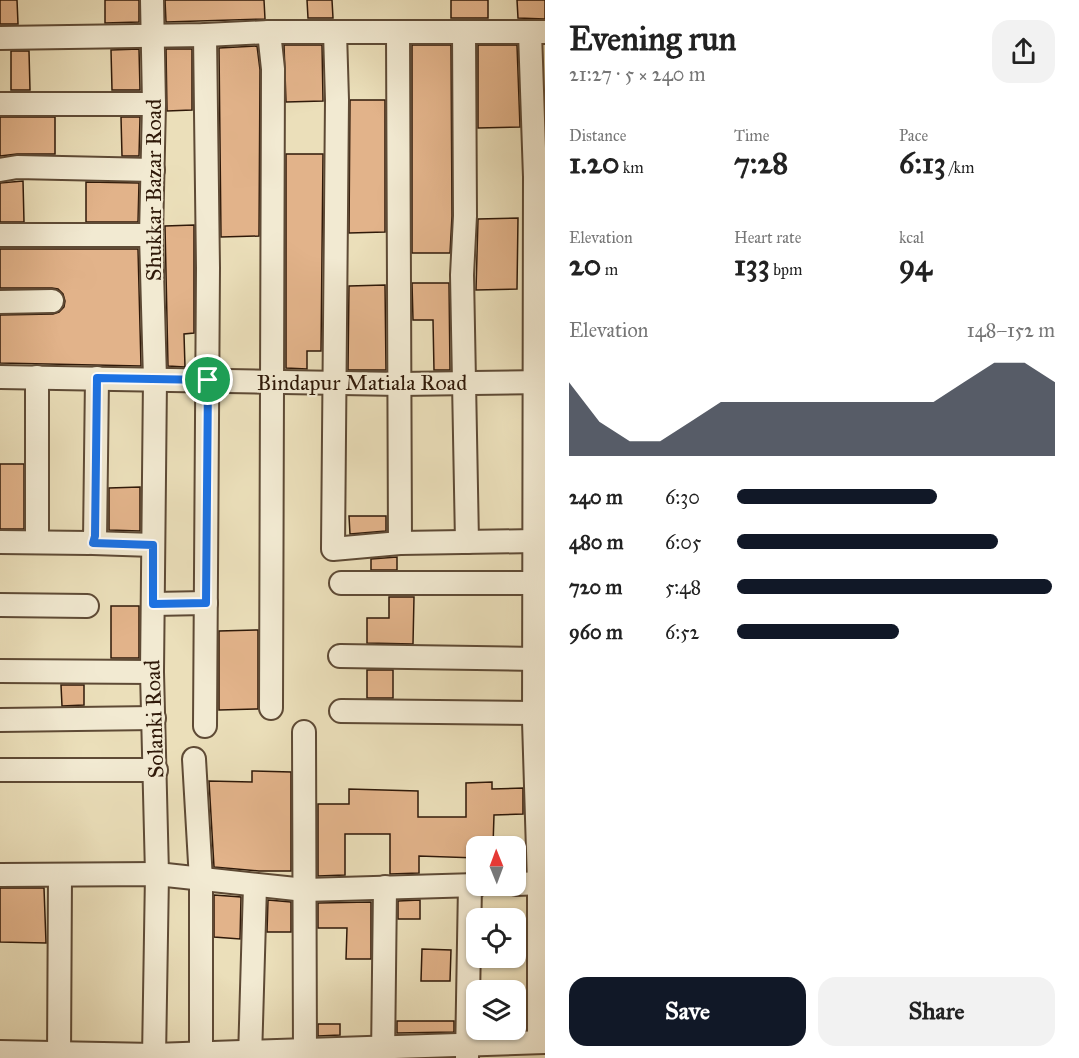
<!DOCTYPE html>
<meta charset="utf-8">
<style>
:root{--surface:#fff;--page:#f2f2f2;--text:#222;--muted:#767676;--accent:#111827}
body{margin:0;font-family:"IM FELL Great Primer",serif;background:var(--page);color:var(--text);height:100vh;display:flex;flex-direction:column;font-size:22px;white-space:nowrap}
*{box-sizing:border-box;margin:0}
p{font-size:20px;color:var(--muted)}
.icon{flex:none;width:33px;height:33px;fill:none;stroke:currentColor;stroke-width:2;stroke-linecap:round;stroke-linejoin:round}
.map{position:relative;flex:1;overflow:hidden}
.drawer{display:flex;flex-direction:column;background:var(--surface);width:534px}
.drawer>*{flex:none}
.needle{width:39px;rotate:359deg}
.buttons{position:absolute;left:466px;top:836px;display:grid;gap:12px}
.buttons a{display:grid;place-items:center;width:60px;height:60px;border-radius:12px;background:var(--surface);box-shadow:0 2px 4px #0004;font-size:30px}
.pin{position:absolute;display:grid;place-items:center;width:51px;height:51px;color:#fff;margin:-26px;border:3px solid #fff;border-radius:50%;box-shadow:0 2px 6px #0007}
.round{display:grid;place-items:center;flex:none;width:63px;height:63px;border-radius:18px;background:var(--page)}
.overview{display:flex;align-items:center;justify-content:space-between;height:102px;padding:0 24px}
h1{font-size:33px;font-weight:800;line-height:45px}
.figures{display:grid;grid-template-columns:repeat(3,1fr);gap:9px;height:102px;padding:6px 24px}
.figures div{display:grid;align-content:center}
.figures b{font-size:30px;font-weight:800}
.figures small{font-size:16px;font-weight:400}
.figures p{font-size:16px}
.chart{height:168px;padding:12px 24px}
.chart p{display:flex;justify-content:space-between}
.chart svg{width:100%;height:108px;margin-top:6px;fill:var(--accent);opacity:.7}
.cta{display:flex;gap:12px;margin-top:auto;padding:12px 24px}
.cta a{flex:1;height:69px;border-radius:18px;background:var(--accent);color:#fff;font-size:24px;font-weight:800;line-height:69px;text-align:center}
.cta a+a{background:var(--page);color:var(--text)}
ul{padding:0 24px;list-style:none;font-size:20px}
li{display:grid;grid-template-columns:96px 72px 1fr;align-items:center;height:45px}
li i{height:15px;border-radius:8px;background:var(--accent)}
main{display:flex;flex:1;min-height:0}
.map>svg:first-child{display:block}
.building{fill:#e2b38a;stroke:#2f1909;stroke-width:1.5}
.lines{fill:none;stroke-linecap:round;stroke-linejoin:round}
.minor-casing{stroke:#5e4a35;stroke-width:26}
.minor{stroke:#f2ead2;stroke-width:22}
.route-casing{stroke:#fff;stroke-width:12}
.route{stroke:#1a73e8;stroke-width:8}
.labels{text-anchor:middle;dominant-baseline:central;stroke-width:4.5;stroke-linejoin:round;paint-order:stroke}
.street-label{font-size:22px;fill:#2f1909;stroke:#f2ead2}
</style>
<main>
<div class="map">
<svg width="545" height="1058" viewBox="0 0 545 1058">
<rect width="100%" height="100%" fill="#ebdfba"/>
<filter id="stains"><feTurbulence type="fractalNoise" baseFrequency=".00333" numOctaves="4"/><feColorMatrix values="0 0 0 0 .2 0 0 0 0 .09 0 0 0 0 .02 0 0 0 .5 -.17"/></filter>
<radialGradient id="worn" r=".72"><stop offset=".6" stop-color="#630" stop-opacity="0"/><stop offset="1" stop-color="#630" stop-opacity=".3"/></radialGradient>
<g class="building">
<polygon points="0,0 17,0 18,24 0,24"/>
<polygon points="105,0 139,0 139,22 105,23"/>
<polygon points="165,0 264,0 265,19 166,22"/>
<polygon points="307,0 332,0 333,18 308,18"/>
<rect x="451" y="0" width="37" height="18"/>
<polygon points="517,0 545,0 545,19 518,18"/>
<polygon points="284,45 322,45 323,101 286,102"/>
<polygon points="412,45 451,45 452,216 450,253 412,253"/>
<polygon points="478,45 517,45 520,127 478,128"/>
<polygon points="257,46 260,70 259,236 221,237 219,48"/>
<polygon points="139,49 140,90 112,90 111,50"/>
<polygon points="166,49 192,49 192,110 167,111"/>
<polygon points="11,51 29,51 30,90 11,90"/>
<polygon points="350,100 385,100 385,232 349,233"/>
<polygon points="0,117 55,117 55,154 17,154 0,156"/>
<polygon points="121,117 140,117 139,156 122,156"/>
<polygon points="286,154 323,154 321,351 307,351 307,369 286,368"/>
<polygon points="23,181 24,222 0,222 0,183"/>
<polygon points="86,182 139,183 138,222 86,222"/>
<polygon points="518,218 517,289 476,290 478,219"/>
<polygon points="194,225 194,333 184,334 185,367 168,366 165,226"/>
<polygon points="0,249 138,249 141,366 0,363 0,315 53,314 59,312 64,307 65,301 63,294 58,289 52,288 0,288"/>
<polygon points="412,283 449,283 450,370 434,370 433,320 413,320"/>
<polygon points="385,285 386,370 348,370 349,286"/>
<rect x="0" y="464" width="24" height="65"/>
<polygon points="140,487 140,531 109,530 109,488"/>
<polygon points="349,516 386,516 386,531 350,534"/>
<polygon points="397,557 397,570 371,570 371,559"/>
<polygon points="389,597 414,597 413,644 367,643 367,618 389,618"/>
<rect x="111" y="606" width="28" height="52"/>
<polygon points="258,630 258,709 219,710 219,631"/>
<rect x="367" y="670" width="26" height="28"/>
<polygon points="61,685 84,685 84,705 62,706"/>
<polygon points="252,771 291,772 291,871 259,871 214,867 209,781 252,782"/>
<polygon points="492,782 492,789 523,788 523,814 494,815 493,846 477,846 477,858 419,856 419,873 390,874 390,834 345,834 345,875 318,876 318,804 349,804 349,789 418,791 418,817 466,817 466,783"/>
<polygon points="516,850 524,850 525,870 516,870"/>
<polygon points="0,888 44,888 46,943 0,942"/>
<polygon points="214,895 241,897 240,939 214,937"/>
<polygon points="268,900 291,902 291,932 267,932"/>
<polygon points="420,900 420,919 398,919 398,901"/>
<polygon points="371,902 371,959 346,959 347,928 318,928 318,903"/>
<polygon points="422,949 451,950 450,981 421,981"/>
<polygon points="397,1021 454,1021 454,1032 397,1033"/>
<polygon points="318,1024 340,1024 340,1035 318,1036"/>
</g>
<g class="lines">
<defs>
<g id="minor">
<polyline points="152,0 154,104 151,235 155,379 152,672 157,874 154,1058"/>
<polyline points="269,32 273,69 271,708"/>
<polyline points="335,32 337,100 333,549 400,543 535,541"/>
<polyline points="398,32 400,543"/>
<polyline points="464,32 465,216 462,275 467,542"/>
<polyline points="530,33 535,177 534,721 539,883 539,1042"/>
<polyline points="205,35 208,268 205,726"/>
<polyline points="0,38 205,35 269,32 544,32"/>
<polyline points="0,104 154,104"/>
<polyline points="0,170 17,167 153,170"/>
<polyline points="0,235 151,235"/>
<polyline points="0,302 52,301"/>
<polyline points="0,377 400,384 545,382"/>
<polyline points="37,377 37,542"/>
<polyline points="0,542 89,543 95,540 97,378"/>
<polyline points="93,543 153,545"/>
<polyline points="341,583 535,583"/>
<polyline points="153,604 206,603"/>
<polyline points="0,605 87,606"/>
<polyline points="340,656 535,659"/>
<polyline points="0,671 152,672"/>
<polyline points="341,711 535,713"/>
<polyline points="0,720 154,718"/>
<polyline points="304,732 305,1058"/>
<polyline points="194,759 201,880 201,1058"/>
<polyline points="0,770 156,770"/>
<polyline points="0,875 157,874 305,890 477,885"/>
<polyline points="516,884 545,883"/>
<polyline points="0,1052 154,1055 545,1042"/>
<polyline points="59,1058 60,876"/>
<polyline points="250,1058 255,886"/>
<polyline points="383,1058 385,887"/>
<polyline points="467,1058 470,885"/>
</g>
</defs>
<use href="#minor" class="minor-casing"/>
<use href="#minor" class="minor"/>
</g>
<g class="lines">
<defs>
<polygon id="route" points="97,378 208,380 206,603 153,604 153,545 93,543 95,536"/>
</defs>
<use href="#route" class="route-casing"/>
<use href="#route" class="route"/>
</g>
<g class="labels">
<g class="street-label">
<text transform="translate(153 190) rotate(-90)">Shukkar Bazar Road</text>
<text x="362" y="382">Bindapur Matiala Road</text>
<text transform="translate(154 719) rotate(-92)">Solanki Road</text>
</g>
</g>
<rect width="100%" height="100%" filter="url(#stains)"/>
<rect width="100%" height="100%" fill="url(#worn)"/>
</svg>
<div class="buttons">
<a><svg class="needle" viewBox="-14 -14 28 28"><path d="M0-13l5 13h-10z" fill="#e53935"/><path d="M0 13l5-13h-10z" fill="#767676"/></svg></a>
<a><svg class="icon" aria-label="locate" viewBox="0 0 24 24"><circle cx="12" cy="12" r="6"/><path d="M12 2v4M12 18v4M2 12h4M18 12h4"/></svg></a>
<a><svg class="icon" aria-label="layers" viewBox="0 0 24 24"><path d="M12 4l9 5-9 5-9-5zM3 14l9 5 9-5"/></svg></a>
</div>
<div class="pin" style="left:208px;top:380px;background:#1e9e55"><svg class="icon" aria-label="arrive" viewBox="0 0 24 24"><path d="M6 21V4h12l-3 4 3 4H6"/></svg></div>
</div>
<section class="drawer">
<div class="overview"><div><h1>Evening run</h1><p>21:27 · 5 × 240 m</p></div><a class="round"><svg class="icon" aria-label="share" viewBox="0 0 24 24"><path d="M12 15V3M7 8l5-5 5 5M5 13v7h14v-7"/></svg></a></div>
<div class="figures">
<div><p>Distance</p><b>1.20<small> km</small></b></div>
<div><p>Time</p><b>7:28</b></div>
<div><p>Pace</p><b>6:13<small> /km</small></b></div>
</div>
<div class="figures">
<div><p>Elevation</p><b>20<small> m</small></b></div>
<div><p>Heart rate</p><b>133<small> bpm</small></b></div>
<div><p>kcal</p><b>94</b></div>
</div>
<div class="chart"><p><span>Elevation</span>148–152 m</p>
<svg viewBox="0 0 160 44" preserveAspectRatio="none"><path d="M0 44V14L10 30L20 38L30 38L40 30L50 22L60 22L70 22L80 22L90 22L100 22L110 22L120 22L130 14L140 6L150 6L160 14V44z"/></svg>
</div>
<ul>
<li><b>240 m</b>6:30<i style="width:63%"></i></li>
<li><b>480 m</b>6:05<i style="width:82%"></i></li>
<li><b>720 m</b>5:48<i style="width:99%"></i></li>
<li><b>960 m</b>6:52<i style="width:51%"></i></li>
</ul>
<div class="cta"><a>Save</a><a>Share</a></div>
</section>
</main>
